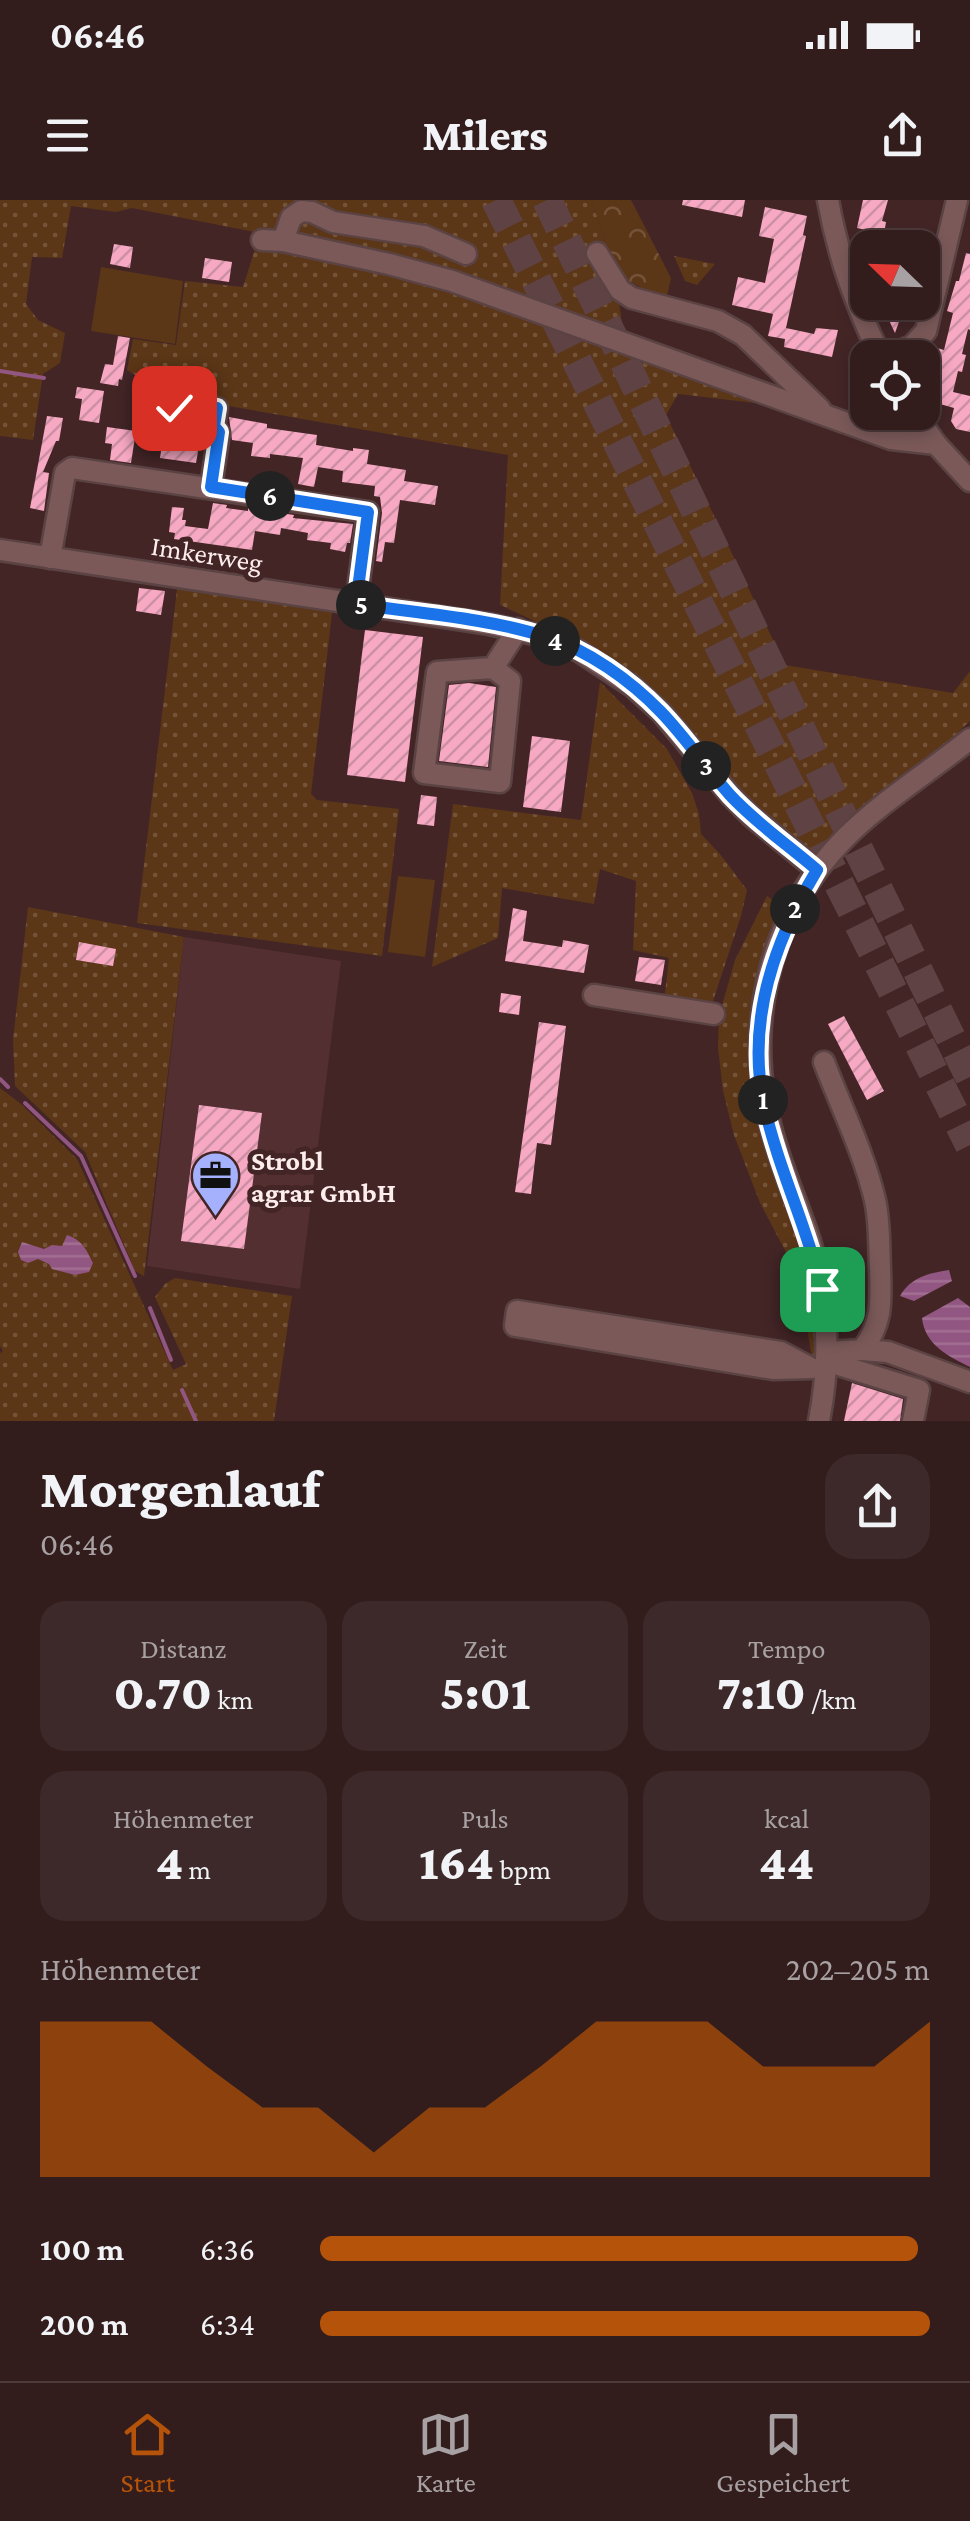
<!DOCTYPE html>
<html lang="de">
<meta charset="utf-8">
<style>
:root{--surface:#321c1c;--page:#3d2929;--text:#f1f3f6;--muted:#a8a1a3;--line:#4d3a3b;--accent:#b45309}
body{margin:0;font-family:"Crimson Pro",serif;background:var(--page);color:var(--text);height:100vh;display:flex;flex-direction:column;font-size:38px;white-space:nowrap}
*{box-sizing:border-box;margin:0}
p{font-size:32px;color:var(--muted)}
.icon{flex:none;width:55px;height:55px;fill:none;stroke:currentColor;stroke-width:2;stroke-linecap:round;stroke-linejoin:round}
.map{position:relative;height:1221px;overflow:hidden}
.drawer{display:flex;flex-direction:column;background:var(--surface);flex:1}
.drawer>*{flex:none}
.needle{width:65px;rotate:293deg}
.fabs{position:absolute;left:850px;top:30px;display:grid;gap:20px}
.fabs a{display:grid;place-items:center;width:90px;height:90px;border-radius:20px;background:var(--surface);box-shadow:0 5px 15px #0003,0 0 0 2px var(--line);font-size:50px}
.pin{position:absolute;display:grid;place-items:center;width:85px;height:85px;color:#fff;margin:-42px;border-radius:20px;box-shadow:0 5px 15px #0006}
.km{position:absolute;width:50px;height:50px;margin:-25px;border-radius:50%;background:#222;color:#fff;font-size:28px;line-height:50px;text-align:center}
.round{display:grid;place-items:center;flex:none;width:105px;height:105px;border-radius:30px;background:var(--page)}
.summary{display:flex;align-items:center;justify-content:space-between;height:170px;padding:0 40px}
h1{font-size:55px;font-weight:800;line-height:75px}
.figures{display:grid;grid-template-columns:repeat(3,1fr);gap:15px;height:170px;padding:10px 40px}
.figures div{display:grid;align-content:center;border-radius:25px;background:var(--page);text-align:center}
.figures b{font-size:50px;font-weight:800}
.figures small{font-size:28px;font-weight:400}
.figures p{font-size:28px}
.chart{height:280px;padding:20px 40px}
.chart p{display:flex;justify-content:space-between}
.chart svg{width:100%;height:180px;margin-top:10px;fill:var(--accent);opacity:.7}
ul{padding:0 40px;list-style:none;font-size:32px}
li{display:grid;grid-template-columns:160px 120px 1fr;align-items:center;height:75px}
li i{height:25px;border-radius:12px;background:var(--accent)}
.status{display:flex;justify-content:space-between;align-items:center;height:70px;padding:0 50px;background:var(--surface);direction:ltr}
.status svg{height:28px;fill:currentColor}
header{display:flex;justify-content:space-between;align-items:center;height:130px;padding:0 40px;background:var(--surface);font-size:45px;font-weight:800}
.dock{display:flex;justify-content:space-around;align-items:center;height:140px;border-top:2px solid var(--line);background:var(--surface);font-size:28px;color:var(--muted)}
.dock a{display:grid;justify-items:center;gap:5px}
.dock .current{color:var(--accent)}
.map>svg:first-child{display:block}
.built{fill:#532f31}
.grass{fill:url(#grass-dots)}
.forest{fill:url(#forest-crowns)}
.garden{fill:#5b3617}
.water{fill:url(#water-rules)}
.lines{fill:none;stroke-linecap:round;stroke-linejoin:round}
.stream{stroke:#915681;stroke-width:4}
.building{fill:url(#building-hatch)}
.highway-tunnel{stroke:#5f4344;stroke-width:30;stroke-dasharray:30 15;stroke-linecap:butt}
.minor-casing{stroke:#5b4344;stroke-width:25}
.minor{stroke:#7b5959;stroke-width:20}
.route-casing{stroke:#fff;stroke-width:20}
.route{stroke:#1a73e8;stroke-width:12}
.labels{text-anchor:middle;dominant-baseline:central;stroke-width:10;stroke-linejoin:round;paint-order:stroke}
.street-label{font-size:28px;fill:#feeded;stroke:#432526}
.poi-label{font-size:28px;font-weight:bold;fill:#feeded;stroke:#432526;text-anchor:start}
</style>
<div class="status"><b>06:46</b><svg viewBox="0 0 49 12"><path d="M0 12V9h3v3zM5 12V6h3v6zM10 12V3h3v9zM15 12V0h3v12zM26 1h20v11H26zM47 4h2v5h-2z"/></svg></div>
<header><svg class="icon" aria-label="menu" viewBox="0 0 24 24"><path d="M4 6h16M4 12h16M4 18h16"/></svg>Milers<svg class="icon" aria-label="share" viewBox="0 0 24 24"><path d="M12 15V3M7 8l5-5 5 5M5 13v7h14v-7"/></svg></header>
<div class="map">
<svg width="970" height="1221" viewBox="0 0 970 1221">
<defs>
<pattern id="grass-dots" width="8" height="8" patternUnits="userSpaceOnUse" patternTransform="scale(2.5)"><rect width="8" height="8" fill="#5b3617"/><path d="M2 2h.1M6 6h.1" fill="none" stroke="#745339" stroke-width="1.8" stroke-linecap="round"/></pattern>
<pattern id="forest-crowns" width="20" height="18" patternUnits="userSpaceOnUse" patternTransform="scale(2.5)"><rect width="20" height="18" fill="#5b3617"/><path d="M2 6a3 3 0 1 1 6 0M12 15a3 3 0 1 1 6 0" fill="none" stroke="#745339"/></pattern>
<pattern id="water-rules" width="6" height="5" patternUnits="userSpaceOnUse" patternTransform="scale(2.5)"><rect width="6" height="5" fill="#915681"/><path d="M0 2.5h6" fill="none" stroke="#a26f93"/></pattern>
<pattern id="building-hatch" width="6" height="6" patternUnits="userSpaceOnUse" patternTransform="scale(2.5)"><rect width="6" height="6" fill="#f7a8c3"/><path d="M-1 1l2-2M0 6l6-6M5 7l2-2" fill="none" stroke="#cc90a4"/></pattern>
</defs>
<rect width="100%" height="100%" fill="#432526"/>
<polygon class="built" points="184,737 341,761 300,1089 147,1066"/>
<g class="grass">
<polygon points="0,0 592,0 615,73 625,145 797,208 678,194 666,215 785,465 953,493 970,471 970,521 919,569 821,652 798,645 780,633 587,445 500,405 508,255 149,192 143,180 127,170 133,139 176,145 185,81 243,87 260,33 132,8 116,12 71,6 62,58 32,57 26,104 38,120 65,133 60,163 43,174 33,240 0,236"/>
<polygon points="674,56 715,64 697,85 685,81"/>
<polygon points="178,381 333,405 311,594 317,600 399,609 382,756 137,723"/>
<polygon points="600,482 667,549 692,593 699,614 701,634 720,654 747,690 741,716 712,804 664,802 669,758 633,750 636,681 600,669 594,704 502,688 498,738 432,767 453,604 581,620"/>
<polygon points="767,696 785,709 751,833 753,887 757,909 804,1046 819,1123 816,1159 812,1157 797,1073 760,1003 734,935 723,891 718,848 719,816 735,760"/>
<polygon points="28,707 184,737 144,1076 135,1071 85,952 15,886 13,840"/>
<polygon points="0,888 21,904 77,959 173,1170 186,1164 155,1097 165,1084 175,1078 292,1096 274,1221 0,1221 0,1153 3,1151 0,1146"/>
</g>
<polygon class="forest" points="592,0 631,0 671,78 667,96 659,98 615,73"/>
<g class="garden">
<polygon points="101,67 183,81 175,144 91,131"/>
<polygon points="398,676 435,680 425,757 388,752"/>
</g>
<g class="water">
<path d="M 67,1035 C 82,1040 86,1049 93,1063 L 89,1072 L 75,1075 L 52,1069 L 49,1064 L 38,1059 L 28,1063 L 21,1060 L 18,1052 L 22,1042 L 44,1049 L 52,1045 L 62,1046 Z"/>
<path d="M 949,1070 L 952,1081 L 914,1101 L 900,1096 C 911,1077 929,1073 949,1070 Z"/>
<path d="M 958,1098 L 970,1107 L 970,1167 C 948,1156 925,1145 922,1118 Z"/>
</g>
<g class="lines">
<g class="stream">
<polyline points="0,171 44,178"/>
<polyline points="0,879 8,887"/>
<polyline points="25,903 81,956 135,1076"/>
<polyline points="150,1108 171,1160"/>
<polyline points="182,1190 196,1221"/>
</g>
</g>
<g class="building">
<polygon points="683,0 745,0 742,17 682,5"/>
<polygon points="863,0 888,0 882,21 886,22 884,34 857,28"/>
<polygon points="765,7 807,16 803,35 806,36 786,128 814,134 816,128 838,130 832,157 784,147 785,139 768,136 773,114 732,105 738,77 765,83 774,39 759,36"/>
<polygon points="885,32 912,39 910,48 881,48"/>
<polygon points="114,44 133,47 130,68 110,64"/>
<polygon points="966,53 970,54 970,130 968,129 962,154 966,155 962,172 958,171 953,192 970,196 970,232 956,229 951,221 954,208 940,204 941,200 932,197 927,190 937,148 944,150 953,113 947,111 956,81 959,81"/>
<polygon points="205,58 232,62 229,82 202,78"/>
<polygon points="881,102 906,102 895,133 887,116"/>
<polygon points="118,136 130,138 122,180 119,179 118,186 100,183 105,164 113,165"/>
<polygon points="77,187 104,191 99,223 79,220 82,199 75,198"/>
<polygon points="47,216 63,218 59,241 56,241 43,272 49,273 44,311 30,308"/>
<polygon points="229,217 267,224 267,228 317,235 316,245 353,251 353,248 369,250 367,264 406,270 404,281 438,286 435,305 400,300 394,343 385,342 382,362 376,361 382,313 380,297 374,296 375,286 342,282 343,271 318,267 314,287 298,284 303,258 270,254 270,258 251,256 253,243 232,240"/>
<polygon points="166,219 174,222 180,220 176,243 199,246 196,263 160,258"/>
<polygon points="107,227 136,231 131,263 110,260 112,244 105,243"/>
<polygon points="213,303 227,305 226,308 248,311 248,308 294,315 293,318 353,324 350,343 347,343 345,352 330,349 331,343 307,340 308,333 281,328 280,335 255,331 252,350 174,339 175,333 169,332 172,307 184,308 182,320 186,320 185,326 208,329"/>
<polygon points="139,388 165,391 161,415 136,411"/>
<polygon points="365,430 423,437 405,582 347,575"/>
<polygon points="469,483 496,487 488,567 439,561 449,485"/>
<polygon points="532,536 570,541 561,612 523,607"/>
<polygon points="421,595 437,597 434,626 417,624"/>
<polygon points="513,708 527,711 523,741 562,747 563,740 589,745 584,773 505,761"/>
<polygon points="79,742 116,749 113,766 76,760"/>
<polygon points="639,757 665,760 661,785 635,781"/>
<polygon points="501,793 521,796 519,815 499,812"/>
<polygon points="844,816 884,891 867,900 828,824"/>
<polygon points="539,822 566,826 551,945 537,943 531,994 515,992"/>
<polygon points="199,905 262,913 244,1049 181,1041"/>
<polygon points="852,1183 903,1199 900,1221 844,1221"/>
</g>
<g class="lines">
<g class="highway-tunnel">
<polyline points="496,0 970,945"/>
<polyline points="547,0 857,647 970,877"/>
</g>
<defs>
<g id="minor">
<path d="M 828,0 C 838,57 856,106 881,158"/>
<polyline points="262,40 283,41 389,64 452,81 891,239 936,244"/>
<polyline points="283,41 291,18 301,11 312,12 333,22 424,36 466,54"/>
<polyline points="597,53 620,90 632,98 718,121 743,135 820,209"/>
<polyline points="884,158 912,146 926,131 957,0"/>
<polyline points="174,208 178,202 217,208 214,226 219,233 211,287"/>
<polyline points="914,212 936,244 970,281"/>
<polyline points="0,350 489,424 547,437 579,451 632,486 661,512 731,596 751,616 817,670"/>
<polyline points="50,358 65,273 72,268 368,312 356,405"/>
<polyline points="493,468 510,481 500,582 424,573 437,472 493,468 518,429"/>
<polyline points="594,795 714,814"/>
<path d="M 824,862 C 841,907 864,953 875,1000 C 880,1022 879,1047 880,1069 C 881,1102 883,1123 862,1150 L 827,1152"/>
<polygon points="517,1111 781,1152 811,1168 773,1169 515,1126"/>
<polyline points="862,1150 888,1152 970,1182"/>
<polyline points="826,1161 919,1190 913,1221"/>
<path d="M 819,1221 C 830,1164 829,1104 812,1048 C 802,1014 787,982 777,948 C 741,839 763,721 845,638 C 882,601 929,572 970,539"/>
</g>
</defs>
<use href="#minor" class="minor-casing"/>
<use href="#minor" class="minor"/>
</g>
<g class="lines">
<defs>
<path id="route" d="M 174,208 L 178,202 L 217,208 L 214,226 L 219,232 L 211,287 L 368,312 L 356,404 C 416,413 488,418 546,437 C 588,450 630,480 661,512 C 686,538 706,568 730,595 C 756,623 788,645 817,670 C 774,741 746,821 764,905 C 778,968 807,1027 822,1089"/>
</defs>
<use href="#route" class="route-casing"/>
<use href="#route" class="route"/>
</g>
<defs>
<symbol id="office-pin" viewBox="-11 -11 22 30"><path d="M0 17L-7.5 6A9.5 9.5 0 1 1 7.5 6Z" fill="#a5b1fc" stroke="#432526"/><path d="M-6-3h4V-5.5h4V-3h4V5H-6ZM-1-4.5V-3h2v-1.5ZM-6 0V1H6V0Z" fill="#111"/></symbol>
</defs>
<g fill-rule="evenodd">
<use href="#office-pin" x="188" y="948" width="55" height="75"/>
</g>
<g class="labels">
<g class="street-label">
<text transform="translate(207 354) rotate(9)">Imkerweg</text>
</g>
<g class="poi-label">
<text x="251" y="960">Strobl<tspan x="251" dy="32">agrar GmbH</tspan></text>
</g>
</g>
</svg>
<div class="fabs">
<a><svg class="needle" viewBox="-14 -14 28 28"><path d="M0-13l5 13h-10z" fill="#e53935"/><path d="M0 13l5-13h-10z" fill="#a8a1a3"/></svg></a>
<a><svg class="icon" aria-label="locate" viewBox="0 0 24 24"><circle cx="12" cy="12" r="6"/><path d="M12 2v4M12 18v4M2 12h4M18 12h4"/></svg></a>
</div>
<div class="pin" style="left:822px;top:1089px;background:#1e9e55"><svg class="icon" aria-label="arrive" viewBox="0 0 24 24"><path d="M6 21V4h12l-3 4 3 4H6"/></svg></div>
<div class="pin" style="left:174px;top:208px;background:#d93025"><svg class="icon" aria-label="check" viewBox="0 0 24 24"><path d="M5 12l5 5 9-10"/></svg></div>
<b class="km" style="left:763px;top:900px">1</b>
<b class="km" style="left:795px;top:709px">2</b>
<b class="km" style="left:706px;top:566px">3</b>
<b class="km" style="left:555px;top:441px">4</b>
<b class="km" style="left:361px;top:405px">5</b>
<b class="km" style="left:270px;top:296px">6</b>
</div>
<section class="drawer">
<div class="summary"><div><h1>Morgenlauf</h1><p>06:46</p></div><a class="round"><svg class="icon" aria-label="share" viewBox="0 0 24 24"><path d="M12 15V3M7 8l5-5 5 5M5 13v7h14v-7"/></svg></a></div>
<div class="figures">
<div><p>Distanz</p><b>0.70<small> km</small></b></div>
<div><p>Zeit</p><b>5:01</b></div>
<div><p>Tempo</p><b>7:10<small> /km</small></b></div>
</div>
<div class="figures">
<div><p>Höhenmeter</p><b>4<small> m</small></b></div>
<div><p>Puls</p><b>164<small> bpm</small></b></div>
<div><p>kcal</p><b>44</b></div>
</div>
<div class="chart"><p><span>Höhenmeter</span>202–205 m</p>
<svg viewBox="0 0 160 44" preserveAspectRatio="none"><path d="M0 44V6L10 6L20 6L30 17L40 27L50 27L60 38L70 27L80 27L90 17L100 6L110 6L120 6L130 17L140 17L150 17L160 6V44z"/></svg>
</div>
<ul>
<li><b>100 m</b>6:36<i style="width:98%"></i></li>
<li><b>200 m</b>6:34<i style="width:100%"></i></li>
</ul>
</section>
<nav class="dock">
<a class="current"><svg class="icon" aria-label="home" viewBox="0 0 24 24"><path d="M3 11l9-7 9 7M6 9v11h12V9"/></svg>Start</a>
<a><svg class="icon" aria-label="map" viewBox="0 0 24 24"><path d="M3 6l6-2 6 2 6-2v14l-6 2-6-2-6 2zM9 4v14M15 6v14"/></svg>Karte</a>
<a><svg class="icon" aria-label="saved" viewBox="0 0 24 24"><path d="M7 4h10v16l-5-4-5 4z"/></svg>Gespeichert</a>
</nav>
